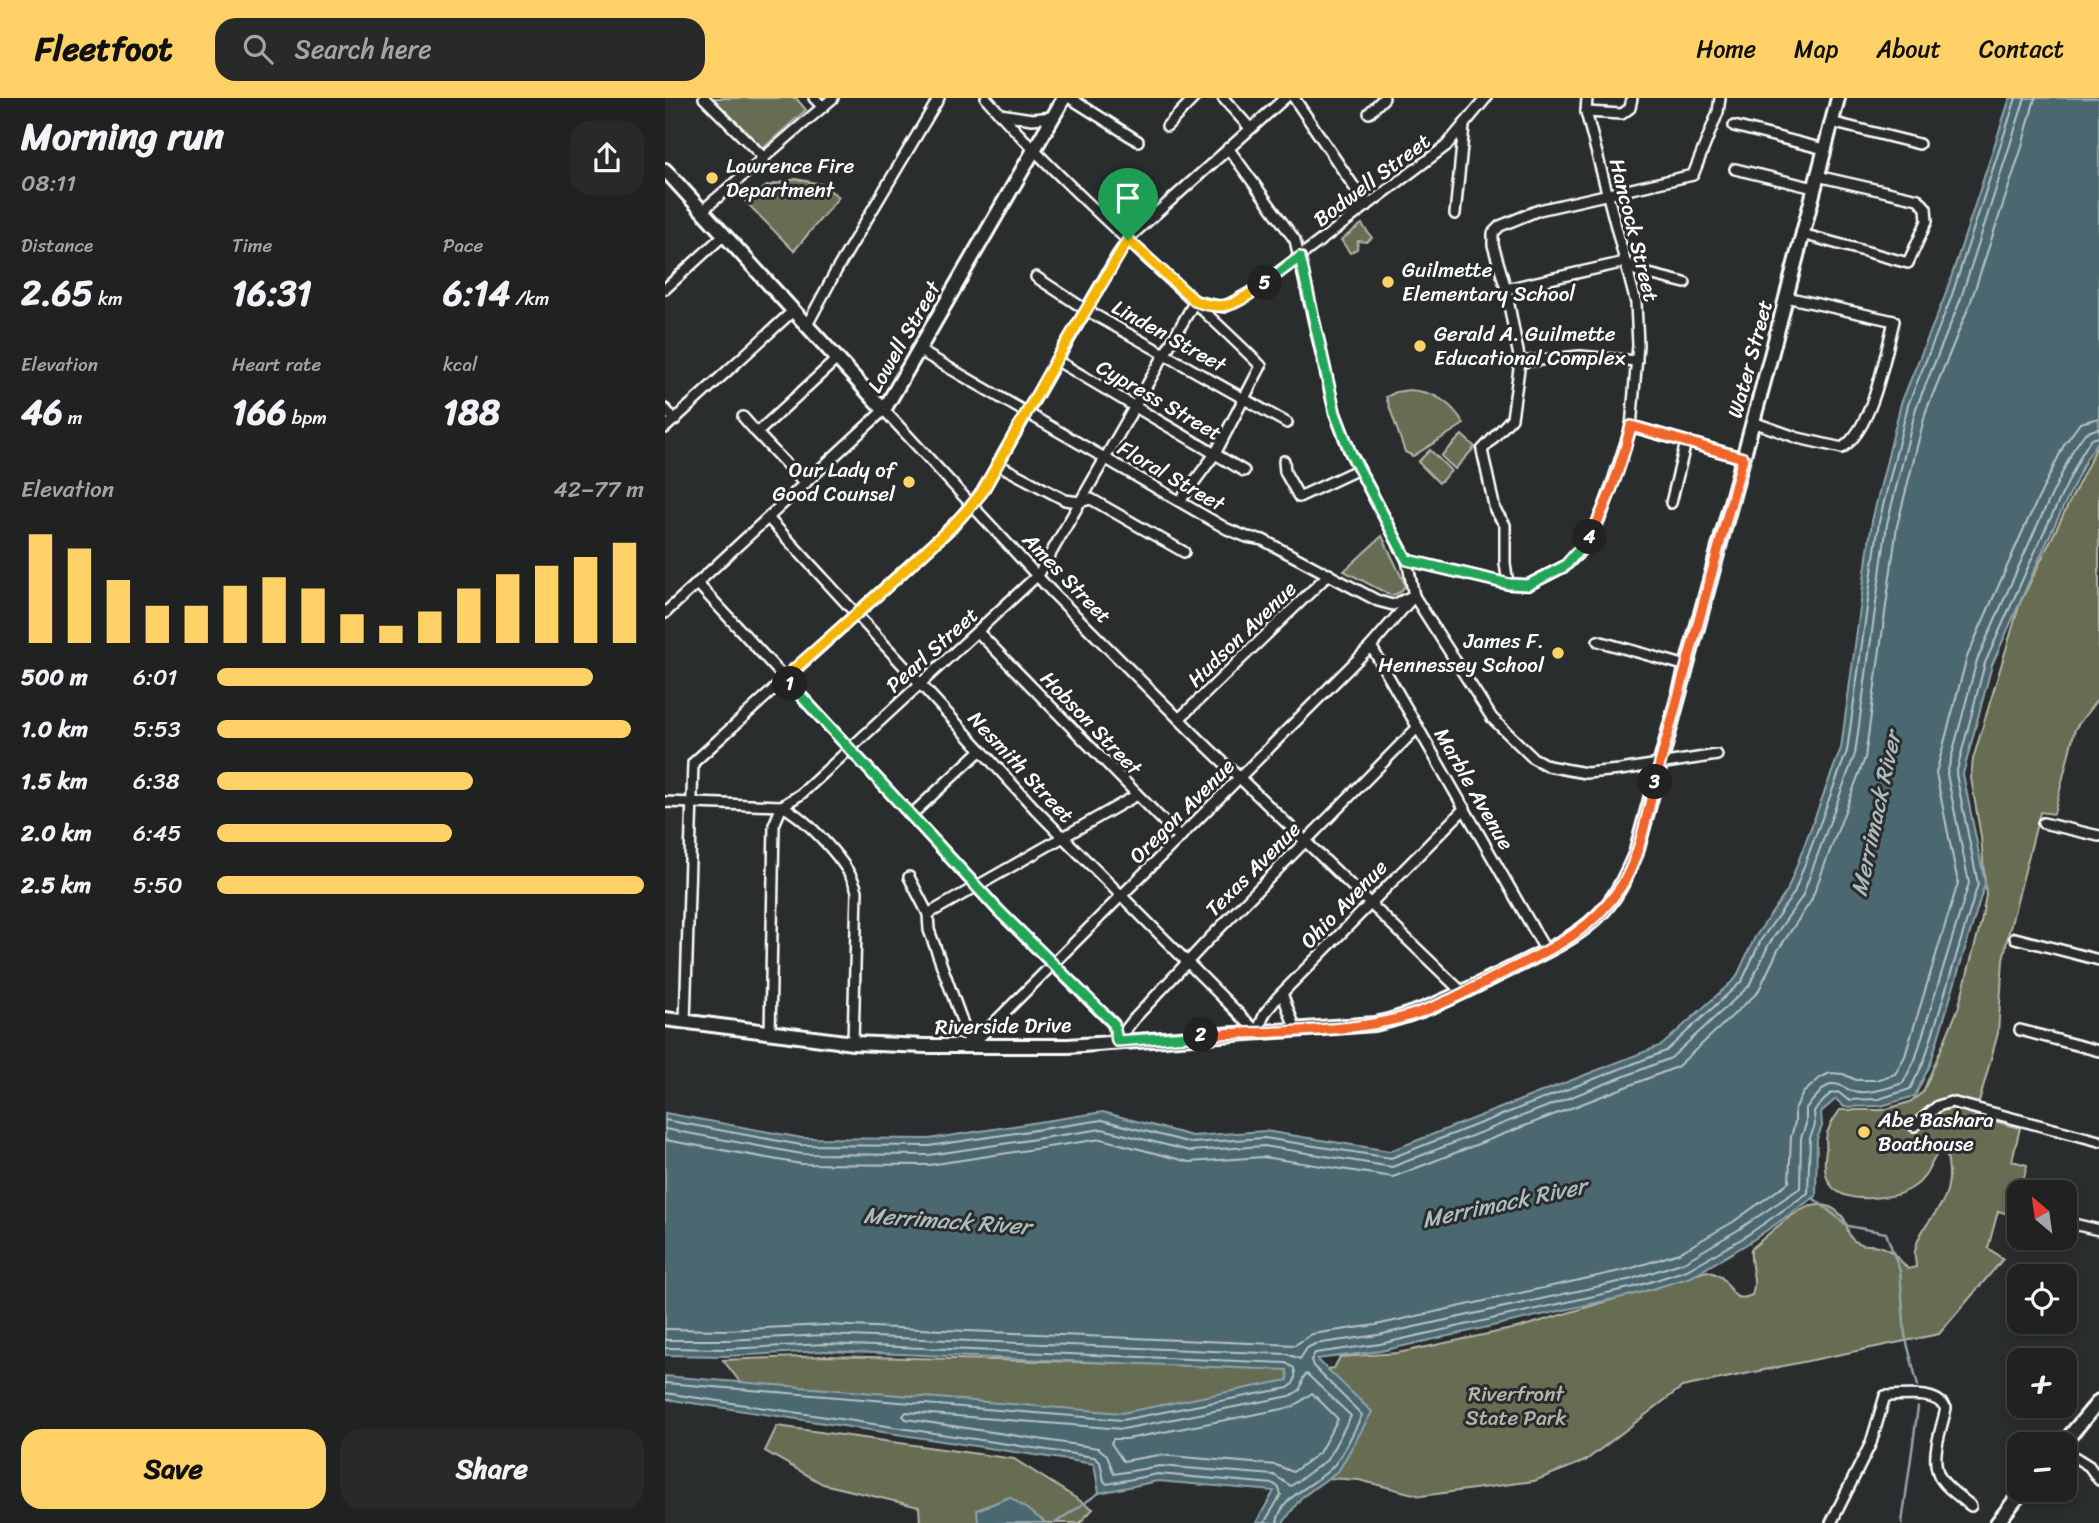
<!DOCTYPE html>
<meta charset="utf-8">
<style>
:root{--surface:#202222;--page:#282a2a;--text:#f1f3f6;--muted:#a2a4a5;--line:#3d3f40;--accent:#ffd166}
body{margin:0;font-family:Sriracha,sans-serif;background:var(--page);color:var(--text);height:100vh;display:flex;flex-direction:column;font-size:26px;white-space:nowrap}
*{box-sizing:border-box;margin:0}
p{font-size:23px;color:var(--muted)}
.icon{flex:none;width:38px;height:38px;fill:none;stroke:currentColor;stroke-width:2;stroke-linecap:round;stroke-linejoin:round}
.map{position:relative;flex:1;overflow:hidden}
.side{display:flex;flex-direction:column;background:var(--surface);width:665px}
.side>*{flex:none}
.needle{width:46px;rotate:331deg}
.buttons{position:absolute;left:1342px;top:1082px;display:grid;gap:14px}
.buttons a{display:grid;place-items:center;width:70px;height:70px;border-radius:14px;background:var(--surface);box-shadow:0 4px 10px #0003,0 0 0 2px var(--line);font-size:35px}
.pin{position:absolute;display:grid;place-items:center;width:60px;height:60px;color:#fff;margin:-72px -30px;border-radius:50% 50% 50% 0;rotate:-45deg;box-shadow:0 0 7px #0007}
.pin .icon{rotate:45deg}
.km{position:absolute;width:35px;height:35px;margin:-18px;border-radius:50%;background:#222;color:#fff;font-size:19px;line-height:35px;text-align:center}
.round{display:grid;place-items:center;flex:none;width:74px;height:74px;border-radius:21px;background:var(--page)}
.overview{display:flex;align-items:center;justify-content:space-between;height:119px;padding:0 21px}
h1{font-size:38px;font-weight:700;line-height:52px}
.stats{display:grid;grid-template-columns:repeat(3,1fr);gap:10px;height:119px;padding:7px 21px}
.stats div{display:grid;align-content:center}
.stats b{font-size:35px;font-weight:700}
.stats small{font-size:19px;font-weight:400}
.stats p{font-size:19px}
.chart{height:196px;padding:14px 21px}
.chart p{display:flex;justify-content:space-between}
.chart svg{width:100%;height:126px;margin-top:7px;stroke:var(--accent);stroke-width:6}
.button{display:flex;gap:14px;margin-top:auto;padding:14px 21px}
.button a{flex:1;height:80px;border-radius:21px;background:var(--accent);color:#111;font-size:28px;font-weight:700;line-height:80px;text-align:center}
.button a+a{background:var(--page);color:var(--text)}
ul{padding:0 21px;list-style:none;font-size:23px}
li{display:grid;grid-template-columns:112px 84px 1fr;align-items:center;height:52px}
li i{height:18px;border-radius:9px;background:var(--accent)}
header{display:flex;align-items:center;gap:42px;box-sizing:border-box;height:98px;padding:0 35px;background:var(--accent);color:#111}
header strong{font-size:33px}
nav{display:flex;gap:38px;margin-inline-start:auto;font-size:24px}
.search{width:490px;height:63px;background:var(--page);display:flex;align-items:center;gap:18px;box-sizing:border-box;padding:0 24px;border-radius:21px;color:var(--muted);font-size:26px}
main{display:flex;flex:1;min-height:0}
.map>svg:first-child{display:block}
.green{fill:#666d53;stroke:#b2b6a9;stroke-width:2}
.water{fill:#4b686f;stroke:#93a4a9;stroke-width:2}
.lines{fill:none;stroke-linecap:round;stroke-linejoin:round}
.shore{stroke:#b7c3c5;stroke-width:2}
.stream{stroke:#93a4a9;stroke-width:2.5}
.street-casing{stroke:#fff;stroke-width:14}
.secondary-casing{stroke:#fff;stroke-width:18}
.street{stroke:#2a2d2e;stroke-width:9}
.secondary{stroke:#2a2d2e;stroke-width:12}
.split-1-casing{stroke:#fff;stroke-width:14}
.split-2-casing{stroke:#fff;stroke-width:14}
.split-3-casing{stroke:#fff;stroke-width:14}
.split-4-casing{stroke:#fff;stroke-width:14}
.split-5-casing{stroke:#fff;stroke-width:14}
.split-6-casing{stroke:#fff;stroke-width:14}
.split-1{stroke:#f5b400;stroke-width:9}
.split-2{stroke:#22a559;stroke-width:9}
.split-3{stroke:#f0652b;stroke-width:9}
.split-4{stroke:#f0652b;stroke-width:9}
.split-5{stroke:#22a559;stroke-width:9}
.split-6{stroke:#f5b400;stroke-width:9}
.poi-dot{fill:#ffd166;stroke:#2a2d2e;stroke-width:2.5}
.labels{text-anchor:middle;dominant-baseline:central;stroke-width:6;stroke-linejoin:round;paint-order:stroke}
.poi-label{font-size:21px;fill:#fff;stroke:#2a2d2e;text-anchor:start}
.street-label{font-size:21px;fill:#fff;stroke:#2a2d2e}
.park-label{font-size:21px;fill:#b2b6a9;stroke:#2a2d2e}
.water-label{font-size:23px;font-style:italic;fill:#aebbbe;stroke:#2a2d2e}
</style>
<header>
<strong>Fleetfoot</strong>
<div class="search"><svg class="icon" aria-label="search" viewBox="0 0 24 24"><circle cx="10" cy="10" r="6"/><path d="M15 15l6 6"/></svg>Search here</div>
<nav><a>Home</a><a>Map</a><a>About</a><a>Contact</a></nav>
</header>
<main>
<section class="side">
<div class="overview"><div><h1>Morning run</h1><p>08:11</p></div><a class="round"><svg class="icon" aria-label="share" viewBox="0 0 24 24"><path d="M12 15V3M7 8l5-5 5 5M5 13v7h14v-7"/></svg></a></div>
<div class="stats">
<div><p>Distance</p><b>2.65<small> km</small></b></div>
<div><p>Time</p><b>16:31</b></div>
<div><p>Pace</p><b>6:14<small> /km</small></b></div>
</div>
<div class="stats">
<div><p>Elevation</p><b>46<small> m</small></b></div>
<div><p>Heart rate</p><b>166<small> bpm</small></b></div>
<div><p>kcal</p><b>188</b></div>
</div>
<div class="chart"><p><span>Elevation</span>42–77 m</p>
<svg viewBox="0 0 160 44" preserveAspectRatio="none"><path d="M5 44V6M15 44V11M25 44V22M35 44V31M45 44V31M55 44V24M65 44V21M75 44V25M85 44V34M95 44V38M105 44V33M115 44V25M125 44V20M135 44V17M145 44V14M155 44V9"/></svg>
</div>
<ul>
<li><b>500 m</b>6:01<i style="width:88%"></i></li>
<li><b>1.0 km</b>5:53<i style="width:97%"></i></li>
<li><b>1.5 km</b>6:38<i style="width:60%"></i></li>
<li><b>2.0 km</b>6:45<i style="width:55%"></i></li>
<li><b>2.5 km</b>5:50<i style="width:100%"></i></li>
</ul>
<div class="button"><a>Save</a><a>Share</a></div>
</section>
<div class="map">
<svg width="1434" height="1425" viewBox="0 0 1434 1425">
<rect width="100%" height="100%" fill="#2a2d2e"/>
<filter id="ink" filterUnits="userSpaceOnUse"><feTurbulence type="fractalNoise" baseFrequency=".0143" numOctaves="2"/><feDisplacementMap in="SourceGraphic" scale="14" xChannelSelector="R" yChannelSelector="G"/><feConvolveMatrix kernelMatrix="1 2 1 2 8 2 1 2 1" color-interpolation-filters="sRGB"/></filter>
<g filter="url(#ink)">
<g class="green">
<polygon points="48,0 131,0 141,12 96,52"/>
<polygon points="131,81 156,86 174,99 129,153 80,103 102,88"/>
<polygon points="697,126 707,140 701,144 693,143 692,151 685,155 676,142"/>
<path d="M 744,292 C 768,293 787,305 799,326 L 748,358 L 740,354 L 721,299 L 731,294 Z"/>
<polygon points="797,337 810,349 790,371 776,358"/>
<path d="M 1434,344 L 1434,599 L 1410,631 L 1389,716 L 1375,714 L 1343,838 L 1338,862 L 1333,935 L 1310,1018 L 1355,1030 L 1347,1063 L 1362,1067 L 1350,1118 L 1333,1113 L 1323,1150 L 1338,1161 L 1274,1236 L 1017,1289 L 920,1363 L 869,1383 L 756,1398 L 694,1382 L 645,1379 L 96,1311 L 58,1262 L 161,1258 L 587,1268 L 645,1273 L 669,1270 L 675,1259 L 733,1255 L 856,1229 L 1042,1173 C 1047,1175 1053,1176 1057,1180 C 1068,1191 1067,1206 1087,1197 C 1093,1182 1084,1167 1086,1151 C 1108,1134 1145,1090 1173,1114 C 1186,1125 1179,1133 1188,1142 C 1197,1149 1203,1146 1213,1148 C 1226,1150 1235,1162 1243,1171 L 1251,1169 C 1251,1164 1249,1157 1250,1153 C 1256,1120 1285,1114 1284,1074 C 1283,1065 1283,1056 1279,1047 C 1265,1060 1266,1078 1247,1090 C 1234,1098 1222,1099 1206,1100 C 1171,1102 1155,1087 1161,1052 C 1162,1048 1161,1045 1161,1041 C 1162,1030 1169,1021 1175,1012 L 1218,1012 L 1245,1004 L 1258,994 L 1293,911 L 1316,824 L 1321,797 L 1316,739 L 1306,680 L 1308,661 L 1355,505 Z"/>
<polygon points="765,352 786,373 774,385 753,364"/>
<path d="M 717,438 L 740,486 C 738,494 733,497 725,497 L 679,473 Z"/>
<polygon points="112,1328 349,1361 428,1411 415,1425 255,1425 254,1409 158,1386 100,1353"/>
</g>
<g class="water">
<polygon points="1345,0 1434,0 1434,342 1422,360 1384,439 1327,567 1298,676 1320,785 1265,967 1250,998 1216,1008 1179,1009 1171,1001 1156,1014 1157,1028 1152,1041 1151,1098 1082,1146 1026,1179 971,1196 716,1253 652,1261 707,1314 674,1372 636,1400 618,1425 591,1425 609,1393 493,1383 434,1395 429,1366 0,1301 0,1278 457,1315 623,1282 622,1272 160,1253 61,1258 0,1257 0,1015 137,1040 264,1041 438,1014 527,1038 600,1033 725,1053 997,947 1071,880 1090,839 1122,793 1176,650 1207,423 1236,305 1280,198"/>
<polygon points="345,1399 381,1425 313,1425 312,1412"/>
</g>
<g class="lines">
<g class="shore">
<polyline points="0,1022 136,1047 264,1048 437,1022 526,1045 599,1040 726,1060 1001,953 1077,883 1096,842 1129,795 1182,653 1214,424 1243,307 1286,200 1351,0"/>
<polyline points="0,1031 137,1056 264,1057 437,1031 525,1053 599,1048 727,1069 1006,960 1084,888 1104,846 1137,799 1190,656 1222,426 1251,310 1295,203 1360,0"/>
<polyline points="0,1042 136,1066 264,1067 436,1041 524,1064 598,1059 728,1079 1012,969 1093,894 1113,852 1146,803 1200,660 1232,428 1261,313 1305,206 1356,52 1370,0"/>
<polyline points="0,1231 61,1232 161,1227 630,1247 647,1236 711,1227 964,1171 1014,1155 1068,1124 1124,1084 1126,1039 1130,1024 1130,1011 1138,995 1155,980 1165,975 1178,976 1191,982 1211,982 1230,976 1240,958 1293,785 1271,675 1302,559 1360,428 1399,347 1415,325 1434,320"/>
<path d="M 0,1242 L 61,1242 L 160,1237 L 622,1256 L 635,1261 L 642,1250 L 650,1246 L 713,1237 L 967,1181 L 1019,1164 L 1073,1132 L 1135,1090 L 1136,1040 L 1141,1026 L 1141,1010 L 1159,990 L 1167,986 C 1177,985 1179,991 1188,993 C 1203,997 1223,990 1238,985 L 1250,962 L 1304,785 L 1282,676 L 1312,562 L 1370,432 L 1408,352 L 1420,335 L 1434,330"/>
<path d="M 0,1250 L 61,1251 L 160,1246 L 621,1265 L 629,1270 C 631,1277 631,1286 623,1290 L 457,1322 L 0,1285"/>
<polygon points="642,1276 686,1318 662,1362 626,1388 609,1377 495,1368 449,1376 442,1357 433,1350 241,1321 238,1318 241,1314 458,1331 625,1298 635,1292 639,1278"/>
<polyline points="0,1295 429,1359 435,1364 439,1383 442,1386 493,1376 609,1386 614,1390 616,1397 599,1425"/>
<polygon points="647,1295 673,1321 654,1355 628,1374 611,1367 494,1357 458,1363 446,1345 448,1341 462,1341 628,1309"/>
<path d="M 612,1425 C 616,1395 654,1387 670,1366 C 681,1352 689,1333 697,1317 L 648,1268 L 646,1262 L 650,1255 L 715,1246 L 969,1189 L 1022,1172 L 1078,1140 L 1143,1095 L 1145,1040 L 1150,1027 L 1149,1013 L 1165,996 L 1173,994 L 1183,1002 L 1214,1001 L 1245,991 L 1259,964 L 1313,786 L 1291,676 L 1320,565 L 1378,436 L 1416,357 L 1426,341 L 1434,339"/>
</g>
<g class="stream">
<polyline points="1148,1100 1183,1128 1221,1135 1235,1173 1240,1237 1253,1288"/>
<polyline points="390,1425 434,1395"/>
<polyline points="1237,1425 1253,1309"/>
</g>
<defs>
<g id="street">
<polyline points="39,0 99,60"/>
<polyline points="149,0 158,9"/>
<path d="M 321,0 C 405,96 505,178 596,268 L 550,356 L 515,403"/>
<polyline points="405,0 473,43"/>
<polyline points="558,0 585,30"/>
<polyline points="629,0 702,108"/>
<polyline points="921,14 957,16 965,10 967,0"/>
<polyline points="704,15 719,0"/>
<polyline points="335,16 367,21 388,19"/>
<polyline points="1166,24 1254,46"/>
<polyline points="502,28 529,0"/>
<polyline points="1069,28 1159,51"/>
<polyline points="563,50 630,142 670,315 685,354 742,462 749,498 827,620 868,660 883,668 904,672 921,675 955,672 1052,657"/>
<polyline points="1070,71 1149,90"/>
<polyline points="38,112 168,0"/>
<polyline points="790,116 799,28"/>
<polyline points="1137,136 1243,165 1262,123 1261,110 1253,101 1152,78"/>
<polyline points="371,179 421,212 622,325"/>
<polyline points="0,191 60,136"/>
<polyline points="841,191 960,164 972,173 1020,185"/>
<polyline points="142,227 171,173 274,0"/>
<polyline points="255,253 562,431 582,439 598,442 713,503 728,507 747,498"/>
<polyline points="391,262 579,373"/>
<polyline points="855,264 915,258 972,263"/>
<polyline points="0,311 10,322"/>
<polyline points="78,319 92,335"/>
<path d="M 1088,324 L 1133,340 L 1177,350 C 1208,330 1220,258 1229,223 L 1121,199"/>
<polyline points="966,328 1078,360"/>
<polyline points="0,330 129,212"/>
<polyline points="619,363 620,374 634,399 694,371"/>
<polyline points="332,366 400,402 414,404 426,401 433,405 519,454"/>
<polyline points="140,386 92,335 173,260"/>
<polyline points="1006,405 1021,344"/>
<polyline points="103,420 372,713 592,934 600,915 612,900 800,710"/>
<polyline points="742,462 843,486 863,487 900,468 913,456 925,439 937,416 966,329 973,247 971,205 921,14 922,0"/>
<polyline points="32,485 334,813 448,926 452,943"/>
<polyline points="843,486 840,465 840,427 830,412 817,352 847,320 855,264 841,191 828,147 828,135 835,128 874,112 1028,77 1053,14 1055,0"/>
<polyline points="0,515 219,312 387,494 530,637 798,895"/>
<polyline points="313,534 515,740"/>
<polyline points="933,543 1022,568"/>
<polyline points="706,548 881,853"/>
<polyline points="514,621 664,476"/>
<path d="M 0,704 L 117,708 C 142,721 185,766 192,793 L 188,945"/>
<polyline points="245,718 316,652"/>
<polyline points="1378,725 1434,738"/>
<polyline points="244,779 263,816 264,832 306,948 706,548 749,498"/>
<polyline points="263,816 472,697"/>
<polyline points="1350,840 1434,862"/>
<polyline points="617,895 631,932"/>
<polyline points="20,924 28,665 289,427 317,394 453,156 466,138 620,0"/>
<polyline points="1355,932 1434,953"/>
<polyline points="105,935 109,727 117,708 136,696 374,476 530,203 559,209 590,192 781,48 821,0"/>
<polyline points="452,943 469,921 543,842 753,629"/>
<polyline points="1249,1028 1273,1008 1286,1004 1434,1043"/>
<polyline points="1400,1124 1434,1132"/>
<polyline points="1400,1353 1424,1368 1434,1382"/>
<path d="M 1166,1425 L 1206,1345 L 1220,1298 C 1240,1298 1269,1292 1281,1310 C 1277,1330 1265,1358 1274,1377 C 1279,1389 1296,1399 1306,1408"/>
</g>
<g id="secondary">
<polyline points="0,72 219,312 399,0"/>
<path d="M 0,921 L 188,945 L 260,948 L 403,948 L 710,926 C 759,915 800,893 845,871 C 875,856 908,842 932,819 C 951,801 961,778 971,755 L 1108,250 L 1173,0"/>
<polyline points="1398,1346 1434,1303"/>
<polyline points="1332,1425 1359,1391"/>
</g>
</defs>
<use href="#street" class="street-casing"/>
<use href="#secondary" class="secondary-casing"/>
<use href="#street" class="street"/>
<use href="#secondary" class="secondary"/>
</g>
</g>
<g class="lines" filter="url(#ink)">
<defs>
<path id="split-1" d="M 125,586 L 119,580 C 160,544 201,508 241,471 C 267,447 295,423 317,394 L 391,262 L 463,142"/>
<polyline id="split-2" points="125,586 334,813 449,926 452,943 536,937"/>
<path id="split-3" d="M 536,937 C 600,933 683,936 743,918 C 780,907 815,886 850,869 C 893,848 927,831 955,790 C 974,763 982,716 990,684"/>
<path id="split-4" d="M 925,439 C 943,404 957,366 966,328 L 1078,360 L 990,684"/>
<polyline id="split-5" points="600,185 635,159 670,315 685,354 742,462 844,486 863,487 900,468 925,439"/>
<path id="split-6" d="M 463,142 L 530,203 C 562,215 574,204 600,185"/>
</defs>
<use href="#split-1" class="split-1-casing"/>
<use href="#split-2" class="split-2-casing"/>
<use href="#split-3" class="split-3-casing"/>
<use href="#split-4" class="split-4-casing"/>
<use href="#split-5" class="split-5-casing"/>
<use href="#split-6" class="split-6-casing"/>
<use href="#split-1" class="split-1"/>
<use href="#split-2" class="split-2"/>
<use href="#split-3" class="split-3"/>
<use href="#split-4" class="split-4"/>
<use href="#split-5" class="split-5"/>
<use href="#split-6" class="split-6"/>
</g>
<g class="poi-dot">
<circle cx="47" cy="80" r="7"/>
<circle cx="723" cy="184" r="7"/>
<circle cx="755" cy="248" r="7"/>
<circle cx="244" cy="384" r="7"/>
<circle cx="893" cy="555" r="7"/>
<circle cx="1199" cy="1034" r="7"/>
</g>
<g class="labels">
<g class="poi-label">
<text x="61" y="68">Lawrence Fire<tspan x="61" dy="24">Department</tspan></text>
<text x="737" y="172">Guilmette<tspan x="737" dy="24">Elementary School</tspan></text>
<text x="769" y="236">Gerald A. Guilmette<tspan x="769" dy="24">Educational Complex</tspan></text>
<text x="230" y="372" text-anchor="end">Our Lady of<tspan x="230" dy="24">Good Counsel</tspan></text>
<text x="879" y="543" text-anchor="end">James F.<tspan x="879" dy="24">Hennessey School</tspan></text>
<text x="1213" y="1022">Abe Bashara<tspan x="1213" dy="24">Boathouse</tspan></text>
</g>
<g class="street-label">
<text transform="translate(707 82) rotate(-37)">Bodwell Street</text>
<text transform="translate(969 132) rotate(76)">Hancock Street</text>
<text transform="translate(504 238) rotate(29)">Linden Street</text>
<text transform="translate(239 239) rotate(-60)">Lowell Street</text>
<text transform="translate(1085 261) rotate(-75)">Water Street</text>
<text transform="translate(494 302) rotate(30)">Cypress Street</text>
<text transform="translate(506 378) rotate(30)">Floral Street</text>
<text transform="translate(402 480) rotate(46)">Ames Street</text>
<text transform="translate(577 536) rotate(-44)">Hudson Avenue</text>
<text transform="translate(267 552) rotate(-42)">Pearl Street</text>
<text transform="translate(426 625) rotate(46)">Hobson Street</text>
<text transform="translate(356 669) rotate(47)">Nesmith Street</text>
<text transform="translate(809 691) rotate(60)">Marble Avenue</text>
<text transform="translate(517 713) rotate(-45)">Oregon Avenue</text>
<text transform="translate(588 771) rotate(-45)">Texas Avenue</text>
<text transform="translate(679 806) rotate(-46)">Ohio Avenue</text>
<text transform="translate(338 928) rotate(-1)">Riverside Drive</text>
</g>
<g class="park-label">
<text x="851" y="1296">Riverfront<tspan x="851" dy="24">State Park</tspan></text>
</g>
<g class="water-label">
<text transform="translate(1211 716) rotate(-78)">Merrimack River</text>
<text transform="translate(839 1105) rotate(-12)">Merrimack River</text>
<text transform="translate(282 1123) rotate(4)">Merrimack River</text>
</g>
</g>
</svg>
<div class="buttons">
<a><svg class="needle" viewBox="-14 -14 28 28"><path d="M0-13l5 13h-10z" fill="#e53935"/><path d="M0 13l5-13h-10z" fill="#a2a4a5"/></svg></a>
<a><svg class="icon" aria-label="locate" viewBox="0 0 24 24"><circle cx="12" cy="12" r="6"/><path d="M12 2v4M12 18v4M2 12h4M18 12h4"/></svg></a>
<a>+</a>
<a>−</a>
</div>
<div class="pin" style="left:463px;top:142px;background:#1e9e55"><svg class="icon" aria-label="arrive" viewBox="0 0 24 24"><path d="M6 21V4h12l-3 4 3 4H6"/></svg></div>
<b class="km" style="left:125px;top:586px">1</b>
<b class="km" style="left:536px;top:937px">2</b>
<b class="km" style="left:990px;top:684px">3</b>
<b class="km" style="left:925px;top:439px">4</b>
<b class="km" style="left:600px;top:185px">5</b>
</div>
</main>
